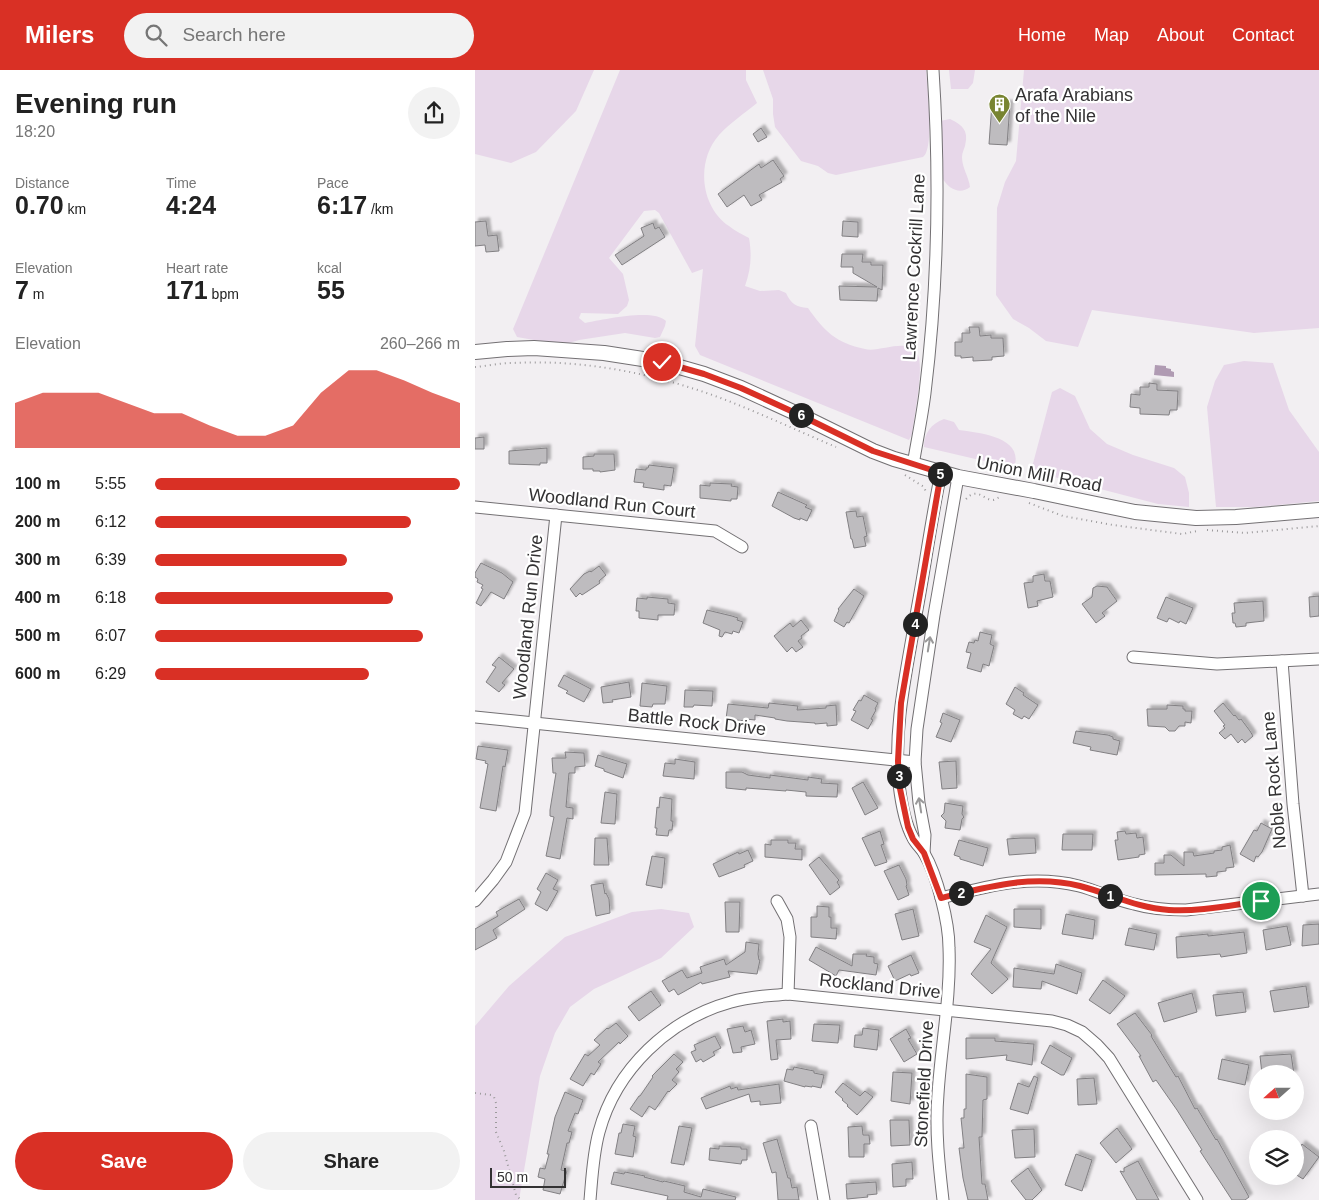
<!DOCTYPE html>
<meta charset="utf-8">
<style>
:root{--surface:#fff;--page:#f2f2f2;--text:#222;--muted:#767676;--accent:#d93025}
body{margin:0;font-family:Arial,sans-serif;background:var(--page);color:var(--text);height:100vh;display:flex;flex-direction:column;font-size:19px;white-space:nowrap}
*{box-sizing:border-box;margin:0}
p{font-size:16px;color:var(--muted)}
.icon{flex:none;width:28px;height:28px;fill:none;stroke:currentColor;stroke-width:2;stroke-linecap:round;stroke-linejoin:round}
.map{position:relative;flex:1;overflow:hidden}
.side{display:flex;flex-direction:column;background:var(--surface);width:475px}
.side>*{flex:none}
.needle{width:32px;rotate:249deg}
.fabs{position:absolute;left:774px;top:995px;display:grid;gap:10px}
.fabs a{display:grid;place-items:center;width:55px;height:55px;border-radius:50%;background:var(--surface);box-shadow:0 5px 20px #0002;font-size:25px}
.scale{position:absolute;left:15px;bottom:12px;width:76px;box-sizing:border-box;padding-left:5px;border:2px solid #333233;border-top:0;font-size:14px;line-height:18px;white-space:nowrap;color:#333233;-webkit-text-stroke:4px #fff;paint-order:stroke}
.pin{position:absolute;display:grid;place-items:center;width:42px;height:42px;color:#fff;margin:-21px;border:2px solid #fff;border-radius:50%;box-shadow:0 1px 5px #0007}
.km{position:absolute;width:25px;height:25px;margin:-12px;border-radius:50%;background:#222;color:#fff;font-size:14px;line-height:25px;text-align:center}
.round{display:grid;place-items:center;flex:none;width:52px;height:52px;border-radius:26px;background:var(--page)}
.headline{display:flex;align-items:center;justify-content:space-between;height:85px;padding:0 15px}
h1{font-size:28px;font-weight:700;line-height:38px}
.metrics{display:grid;grid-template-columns:repeat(3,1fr);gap:8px;height:85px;padding:5px 15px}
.metrics div{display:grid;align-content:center}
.metrics b{font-size:25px;font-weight:700}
.metrics small{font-size:14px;font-weight:400}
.metrics p{font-size:14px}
.chart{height:140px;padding:10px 15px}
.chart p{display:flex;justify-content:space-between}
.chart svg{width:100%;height:90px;margin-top:5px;fill:var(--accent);opacity:.7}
.action{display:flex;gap:10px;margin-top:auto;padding:10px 15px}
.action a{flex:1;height:58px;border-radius:30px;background:var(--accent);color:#fff;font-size:20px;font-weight:700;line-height:58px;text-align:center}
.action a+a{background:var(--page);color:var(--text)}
ul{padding:0 15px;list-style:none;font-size:16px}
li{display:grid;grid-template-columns:80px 60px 1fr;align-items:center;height:38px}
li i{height:12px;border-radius:6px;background:var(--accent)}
header{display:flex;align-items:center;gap:30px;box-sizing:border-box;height:70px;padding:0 25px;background:var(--accent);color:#fff}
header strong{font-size:24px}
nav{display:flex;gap:28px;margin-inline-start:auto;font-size:18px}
.search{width:350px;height:45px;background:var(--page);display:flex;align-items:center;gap:12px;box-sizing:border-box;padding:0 18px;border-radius:28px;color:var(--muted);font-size:19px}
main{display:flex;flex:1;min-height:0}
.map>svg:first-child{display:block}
.green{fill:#e7d7e9}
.water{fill:#b09bb3}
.building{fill:#bebcbf;stroke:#828083;filter:url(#shadow)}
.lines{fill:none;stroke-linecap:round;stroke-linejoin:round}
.minor-casing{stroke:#737073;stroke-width:13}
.tertiary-casing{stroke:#737073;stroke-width:16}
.path{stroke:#9c9a9c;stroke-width:2;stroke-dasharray:1 4;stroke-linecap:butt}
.minor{stroke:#fff;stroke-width:11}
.tertiary{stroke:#fff;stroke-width:14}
.oneway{stroke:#999899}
.route-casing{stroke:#fff;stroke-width:10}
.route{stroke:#d93025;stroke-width:6}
.labels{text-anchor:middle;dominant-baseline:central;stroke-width:4.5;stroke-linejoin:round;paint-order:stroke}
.poi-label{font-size:18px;fill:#333233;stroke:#fff;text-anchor:start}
.street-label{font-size:18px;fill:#333233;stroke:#fff}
</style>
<header>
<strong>Milers</strong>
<div class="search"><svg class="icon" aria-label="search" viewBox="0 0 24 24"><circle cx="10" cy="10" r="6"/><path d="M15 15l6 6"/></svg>Search here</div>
<nav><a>Home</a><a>Map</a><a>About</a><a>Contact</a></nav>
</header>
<main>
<section class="side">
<div class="headline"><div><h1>Evening run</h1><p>18:20</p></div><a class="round"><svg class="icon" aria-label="share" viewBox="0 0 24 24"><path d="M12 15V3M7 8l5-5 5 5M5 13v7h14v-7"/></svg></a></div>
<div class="metrics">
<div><p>Distance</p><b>0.70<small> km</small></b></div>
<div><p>Time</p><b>4:24</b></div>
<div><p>Pace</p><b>6:17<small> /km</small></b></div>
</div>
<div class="metrics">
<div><p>Elevation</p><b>7<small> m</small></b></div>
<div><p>Heart rate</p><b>171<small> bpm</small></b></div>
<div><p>kcal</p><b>55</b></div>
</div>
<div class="chart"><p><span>Elevation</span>260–266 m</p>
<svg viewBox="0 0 160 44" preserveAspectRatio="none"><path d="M0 44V22L10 17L20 17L30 17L40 22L50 27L60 27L70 33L80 38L90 38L100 33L110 17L120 6L130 6L140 11L150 17L160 22V44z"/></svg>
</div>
<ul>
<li><b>100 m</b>5:55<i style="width:100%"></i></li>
<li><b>200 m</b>6:12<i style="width:84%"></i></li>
<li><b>300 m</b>6:39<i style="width:63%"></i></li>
<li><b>400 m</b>6:18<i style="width:78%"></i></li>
<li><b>500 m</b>6:07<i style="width:88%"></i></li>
<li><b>600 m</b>6:29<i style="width:70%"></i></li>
</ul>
<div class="action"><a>Save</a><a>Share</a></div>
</section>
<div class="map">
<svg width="844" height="1130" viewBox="0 0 844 1130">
<defs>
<filter id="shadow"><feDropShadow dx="3.5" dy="-3.5" stdDeviation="1" flood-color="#0004"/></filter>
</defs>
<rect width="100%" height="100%" fill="#f2eff2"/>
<g class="green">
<polygon points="0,0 119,0 101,41 61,82 36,93 0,84"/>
<path d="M 145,0 L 271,0 L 271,10 L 282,33 C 270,43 255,53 244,65 C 221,91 225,136 254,156 C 260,161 267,164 274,168 C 277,185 276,199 270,216 L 285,221 L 304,220 L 311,223 C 316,234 321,237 333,238 C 349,261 361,273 390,279 C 405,283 434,266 443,285 C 449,298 439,348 437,364 L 434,370 L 225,285 L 220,276 L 228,199 L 217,203 L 184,143 L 180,140 L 169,141 L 134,188 L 148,204 L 154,230 L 152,236 L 143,244 L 106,243 L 104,248 L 110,253 C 127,250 178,238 191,251 L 190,256 L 185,267 L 180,268 L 150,263 L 104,270 L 87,275 L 42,267 L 38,259 L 41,252 Z"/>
<path d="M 288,0 L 451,0 C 452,16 460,79 448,87 L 361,105 L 353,103 L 343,96 L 326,91 L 300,57 L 298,44 L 298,29 Z"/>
<polygon points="474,0 500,0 498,13 493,19 476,19"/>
<polygon points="549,0 844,0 844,258 779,263 617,240 603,277 571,271 554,258 538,249 521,225 522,138 530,112 541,91"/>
<path d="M 475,49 C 488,55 494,61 490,76 C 489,79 487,83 487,87 C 487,98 494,107 495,117 C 485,125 474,119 468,109 L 465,51 Z"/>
<polygon points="769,291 798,293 814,340 844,382 844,431 781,437 741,437 732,337 740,311 749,295"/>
<polygon points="585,318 600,326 615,359 632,374 658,385 699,398 710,407 714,423 714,437 683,434 556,401 577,322"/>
<path d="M 469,349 L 479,352 L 484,360 C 505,363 550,367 539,398 L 449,377 C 449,363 456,354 469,349 Z"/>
<polygon points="186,839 214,843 219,857 186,888 119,919 95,937 80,963 65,1006 44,1130 0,1130 0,956 34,916 90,867 157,842"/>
</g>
<polygon class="water" points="680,295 691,296 691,298 696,299 696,301 699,302 699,307 679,305"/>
<g class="building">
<polygon points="517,33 535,34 532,75 514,74"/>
<polygon points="286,58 292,67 283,72 278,64"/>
<polygon points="298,90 309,106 305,109 307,112 284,125 287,130 276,136 269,125 252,137 243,124 284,94 286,98"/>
<polygon points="11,151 13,166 22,165 24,181 11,182 10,175 0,176 0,152"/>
<polygon points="368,151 383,152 383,167 367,166"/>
<polygon points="178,153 180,159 184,157 190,167 147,195 140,185 169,166 166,158"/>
<polygon points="367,184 388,184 387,192 396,192 396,195 408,195 407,220 403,218 402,231 365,230 364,216 402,217 378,203 378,197 366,197"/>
<polygon points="494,257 504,257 505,266 516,265 516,268 528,268 529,286 517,287 517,290 498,291 498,287 486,288 486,286 480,286 480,272 487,272 487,263 495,263"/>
<polygon points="674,313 682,314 682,320 703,321 702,340 695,340 694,345 665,344 665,338 655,337 656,324 665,325 665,317 674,317"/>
<polygon points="9,367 9,379 0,379 0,368"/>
<polygon points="72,378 72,393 65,393 65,395 34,394 34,381"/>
<polygon points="119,384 139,384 140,400 125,402 125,401 118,401 118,399 108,399 108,387 119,386"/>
<polygon points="174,395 199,398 196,416 189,415 189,420 168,417 169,413 159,412 161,399 171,400 171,398 173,398"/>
<polygon points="235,413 257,414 256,416 263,417 262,429 256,429 256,431 225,428 225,415 235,416"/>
<polygon points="303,422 332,435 330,437 337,440 332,451 325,448 325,450 319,448 297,436"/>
<polygon points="381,441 382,447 388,446 392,466 389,467 391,476 379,478 377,469 376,469 371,442"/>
<polygon points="6,493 27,503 38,512 29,529 16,522 6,536 1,533 8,519 6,518 8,515 2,512 3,509 0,507 0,503"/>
<polygon points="124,496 131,505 124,511 125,513 107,525 105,523 101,527 95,519 109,504 115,501 116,502"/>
<polygon points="569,504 570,511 575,511 578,527 562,531 563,536 553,538 549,513 558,512 558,506"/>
<polygon points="622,516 632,517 642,531 627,543 630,546 621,553 607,534 617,527 618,518"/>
<polygon points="379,519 389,526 374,553 372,552 369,557 359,551 364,540 363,539"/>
<polygon points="844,526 844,546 835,547 834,527"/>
<polygon points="172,527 193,529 193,533 200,534 199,545 183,545 183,550 164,548 164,541 161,541 162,528 172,529"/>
<polygon points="691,527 718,538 711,554 705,551 704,553 694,548 692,552 682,548"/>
<polygon points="788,531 789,551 771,553 771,556 761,557 760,553 758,553 757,543 760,543 759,533"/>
<polygon points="232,540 257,546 263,548 262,550 268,552 264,563 258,561 257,564 250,562 247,567 244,566 245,560 228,553"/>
<polygon points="326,550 334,560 326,566 327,568 323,571 328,577 321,582 317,577 312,582 299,566 315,553 318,557"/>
<polygon points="505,562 517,565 515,574 519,576 514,596 508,594 506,602 492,598 496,583 491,582 494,572 499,573 500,570 503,571"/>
<polygon points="24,587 39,599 27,613 30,615 24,622 11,612 21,597 17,595"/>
<polygon points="89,605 116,619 109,632 91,623 93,621 83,616"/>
<polygon points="154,612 156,627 137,630 138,632 128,633 126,617"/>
<polygon points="167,613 192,616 190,634 178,634 177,637 165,636"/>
<polygon points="540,617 549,623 548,625 563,635 554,649 549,646 547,649 538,644 540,640 531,634"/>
<polygon points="210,620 238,621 237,636 219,635 218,637 209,637"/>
<polygon points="389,625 403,633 400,639 401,640 396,649 398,650 393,659 376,650 381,641 378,640 384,630 386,631"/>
<polygon points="294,633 323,636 322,640 351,638 351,636 361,635 362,655 352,656 352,653 340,654 340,653 312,651 300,649 300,648 280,645 280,650 271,649 271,651 251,649 253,634 293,638"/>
<polygon points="748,633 759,646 760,645 764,650 766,649 775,661 778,666 770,673 767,669 763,673 756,664 750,669 744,663 750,658 748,656 750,655 739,641"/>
<polygon points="692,635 708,636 708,639 710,639 710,641 717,641 716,653 710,652 710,656 704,656 700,661 694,661 690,657 673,656 672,639 692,639"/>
<polygon points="468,643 485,650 476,672 461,667 467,653 465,652"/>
<polygon points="601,661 633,665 638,667 638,669 645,671 642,685 615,680 616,677 598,673"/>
<polygon points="3,676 33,680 30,697 28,696 21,741 5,738 13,694 10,693 11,691 1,689"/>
<polygon points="90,682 109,683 110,696 100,697 100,703 94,703 91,737 98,738 98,749 92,748 85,789 71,786 79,747 75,746 75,740 81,703 78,703 77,688 91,688"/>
<polygon points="123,685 152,694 148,708 129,701 129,699 120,696"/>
<polygon points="200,689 220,692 219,709 188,706 190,693 200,694"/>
<polygon points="481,691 482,718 467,719 464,692"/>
<polygon points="251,702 267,702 273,705 295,708 295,705 333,710 333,707 347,709 346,713 363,714 362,727 331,726 331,722 311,720 311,721 271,718 271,720 251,718"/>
<polygon points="388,712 403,738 390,745 377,718"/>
<polygon points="130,722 142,724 140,754 126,753"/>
<polygon points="185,727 197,729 196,751 198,751 197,760 194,760 193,766 181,765 182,758 180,758 182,737 184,738"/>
<polygon points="470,733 488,736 487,744 489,747 487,749 485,760 470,758 471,751 466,746 469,743"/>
<polygon points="786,753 797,759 787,782 783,787 781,786 779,792 765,784 779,760 782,761"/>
<polygon points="405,761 409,774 406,775 412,792 400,796 387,768"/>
<polygon points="650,761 651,764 661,763 662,768 668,767 670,784 664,785 664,787 643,790 640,770 643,770 642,762"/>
<polygon points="588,764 618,764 617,780 587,780"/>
<polygon points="120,768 132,768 134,795 119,795"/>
<polygon points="546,768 560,768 561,783 534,785 532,769"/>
<polygon points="296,770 313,770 313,773 321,773 320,779 327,779 327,790 290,787 290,774 296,775"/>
<polygon points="484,770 513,778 508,796 485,789 485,787 479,785"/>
<polygon points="755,775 759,797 751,798 751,801 742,802 742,806 731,807 731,804 680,805 680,793 689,793 689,785 696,785 709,796 709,782 718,782 719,786 739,783 739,781 747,780 747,777"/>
<polygon points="273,780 278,791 269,795 270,797 244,807 238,794 263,782 264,784"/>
<polygon points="177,786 190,788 187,818 171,815"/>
<polygon points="344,787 364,810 362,812 365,817 355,825 334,795"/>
<polygon points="424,795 431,809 432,815 431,816 434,825 423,830 409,801"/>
<polygon points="71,803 83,810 78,819 83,821 72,841 60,834 66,822 62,819"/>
<polygon points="128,813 130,824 131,823 134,829 135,843 121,846 116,815"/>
<polygon points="44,829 50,839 18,860 22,868 0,880 0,859 23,846 21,842"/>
<polygon points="250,832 265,832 264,862 251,862"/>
<polygon points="342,836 354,837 354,847 356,847 356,858 362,858 361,869 336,867 336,847 342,847"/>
<polygon points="438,839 444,866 427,870 420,844"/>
<polygon points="539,839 566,839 566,859 539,857"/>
<polygon points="591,844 620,850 618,869 587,864"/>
<polygon points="511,845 532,857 516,893 533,909 517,924 496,904 516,879 499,872"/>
<polygon points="844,854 844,874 827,876 828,855"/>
<polygon points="812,856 816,875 791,880 788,860"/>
<polygon points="654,858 682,864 679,880 650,875"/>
<polygon points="769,862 772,883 746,887 745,884 702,888 701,867 733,864 733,866"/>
<polygon points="271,872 284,874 283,884 284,890 285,890 282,904 253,901 255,907 227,914 226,912 203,925 199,919 194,922 187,911 207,900 212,908 227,903 225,897 249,889 251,895 270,882"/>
<polygon points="341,877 377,896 378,884 392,884 391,886 399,887 399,893 403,894 401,905 364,900 361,906 334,890"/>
<polygon points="436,885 444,903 436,906 435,904 420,911 413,896"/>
<polygon points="581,894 607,903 602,924 567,911 566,919 538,917 539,898 579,904"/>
<polygon points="628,910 650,926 635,944 614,930"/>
<polygon points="831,916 834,937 799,942 795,921"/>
<polygon points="176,921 186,935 164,951 153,937"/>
<polygon points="768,922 771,942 741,946 738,925"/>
<polygon points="717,923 722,942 689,952 683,933"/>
<polygon points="660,943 677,965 676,966 701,1007 703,1006 720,1039 722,1038 741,1070 742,1069 774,1127 770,1130 757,1130 725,1081 727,1080 702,1040 681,1010 678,1012 664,986 666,986 642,954"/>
<polygon points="308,949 308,952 315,951 316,969 301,970 303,989 296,990 292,951"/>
<polygon points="141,953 153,966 145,974 144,972 123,992 126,994 119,1005 116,1003 108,1016 95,1009 110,984 113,986 125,975 119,970 132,958 133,959"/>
<polygon points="339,954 365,955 363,973 337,971"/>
<polygon points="268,956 270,962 276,960 280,974 266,977 267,982 258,983 252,959"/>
<polygon points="388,958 404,960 402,980 379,977 380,965 387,965"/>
<polygon points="431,959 436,968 433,969 442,984 429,992 415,969"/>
<polygon points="240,966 246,978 238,982 240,985 228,992 226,989 221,992 216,982 221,980 219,975"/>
<polygon points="491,968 520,968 520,971 559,974 557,995 531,990 532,985 491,989"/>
<polygon points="575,975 597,988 589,1005 586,1005 566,993"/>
<polygon points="199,984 208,992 201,999 204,1002 197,1010 202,1014 194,1022 193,1021 180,1040 174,1036 167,1047 155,1039 164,1026 165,1026 178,1007 177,1006"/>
<polygon points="816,984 819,1004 787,1004 785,986"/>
<polygon points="747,989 774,995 770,1015 743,1009"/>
<polygon points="319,997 339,1001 339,1003 349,1005 346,1018 337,1016 337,1017 330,1016 330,1017 309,1011 312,999 318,1000"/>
<polygon points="418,1002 437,1003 435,1034 416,1031"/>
<polygon points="491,1004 512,1007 512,1029 508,1030 507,1067 504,1067 507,1114 510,1114 513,1130 493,1130 488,1108 484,1078 489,1078 486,1048 489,1048 489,1039 491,1039"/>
<polygon points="559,1006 563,1008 553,1044 535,1039 543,1013 554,1017"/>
<polygon points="619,1008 622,1034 603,1035 602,1009"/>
<polygon points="368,1013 385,1026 390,1021 398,1027 382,1045 372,1036 373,1035 367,1030 368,1029 360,1022"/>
<polygon points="304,1014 306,1033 285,1035 285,1031 276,1032 274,1024 231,1039 226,1028 255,1016 256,1019 262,1017 263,1020"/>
<polygon points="90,1022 108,1030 103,1044 100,1043 93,1061 97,1062 94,1073 92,1073 86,1100 92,1101 85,1124 68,1120 70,1109 63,1107 65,1098 70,1099 74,1084 72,1084 80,1047"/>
<polygon points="415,1050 434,1050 435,1075 416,1076"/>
<polygon points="148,1054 160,1056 158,1066 161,1067 158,1087 140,1084 144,1063 146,1063"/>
<polygon points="204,1056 217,1058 209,1095 196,1093"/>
<polygon points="387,1056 388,1065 394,1065 395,1074 389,1074 389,1087 374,1087 373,1057"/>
<polygon points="642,1058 657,1079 641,1093 625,1073"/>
<polygon points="559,1059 560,1087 540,1088 537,1060"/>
<polygon points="302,1069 313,1108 315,1108 317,1118 322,1117 324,1130 303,1130 301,1102 297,1103 288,1073"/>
<polygon points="827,1074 844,1087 828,1109 820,1104 820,1085"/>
<polygon points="244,1076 266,1077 266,1079 272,1079 272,1090 267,1090 266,1094 234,1090 235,1078 244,1079"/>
<polygon points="601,1084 617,1090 607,1121 590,1115"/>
<polygon points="663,1091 684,1130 662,1130 645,1101 649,1102 649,1098"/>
<polygon points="437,1092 438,1109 431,1109 431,1116 418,1117 417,1094"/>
<polygon points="553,1098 567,1120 557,1130 551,1130 536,1111"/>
<polygon points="139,1102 149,1104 150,1102 170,1106 169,1107 188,1112 189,1111 210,1116 209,1122 226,1127 228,1119 261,1127 260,1130 192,1130 193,1126 136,1114"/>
<polygon points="401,1112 402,1124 392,1125 393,1127 372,1129 371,1114"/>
</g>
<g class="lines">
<defs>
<g id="minor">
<path d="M 438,395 C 442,371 447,347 450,323 C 463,217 465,107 458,0"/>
<path d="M 466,403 C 456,450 450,498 441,545 C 432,600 418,657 424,714 C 426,731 429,752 438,768 C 441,774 446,778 449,783 C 462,805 474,852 474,878 C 476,926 466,976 463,1024 C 460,1060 464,1095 468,1130"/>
<polyline points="0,437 240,461 267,477"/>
<polyline points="658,587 742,594 844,589"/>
<polyline points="807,591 818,734 828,826"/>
<polyline points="0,647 440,692"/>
<polyline points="449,783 450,765 444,733 440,692 442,659 459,545 483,407"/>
<path d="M 466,828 C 513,816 555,804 604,816 C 623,821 640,830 659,834 C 676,839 693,840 711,840 L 844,824"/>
<polyline points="0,831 18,810 31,792 50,743 81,445"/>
<polyline points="302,831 312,849 315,867 313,924"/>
<polyline points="336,1056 349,1130"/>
<path d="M 115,1130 C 117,1107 118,1084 124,1062 C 141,999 194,949 256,932 C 275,926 294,926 313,924 L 577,951 L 592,955 L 607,962 L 622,975 L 634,988 L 722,1130"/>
</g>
<polyline id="tertiary" points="0,282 32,279 59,278 129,283 187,292 229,304 266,318 327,346 398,381 419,389 483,407 559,421 660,442 721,448 761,447 844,440"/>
</defs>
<use href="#minor" class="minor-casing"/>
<use href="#tertiary" class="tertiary-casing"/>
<g class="path">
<path d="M 0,297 C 12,296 25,293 38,293 C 112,289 187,305 256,332 C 291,346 326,362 361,377"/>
<polyline points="430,405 449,417 451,422"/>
<path d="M 491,429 C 502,417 508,429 517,430 C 520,430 522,428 525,427"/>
<polyline points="554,433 588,446 638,455 707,464 722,461"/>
<polyline points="732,460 770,463 844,456"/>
<polyline points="0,1023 16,1025 19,1027 21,1033 21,1062 29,1081 41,1125 46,1130"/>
</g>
<use href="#minor" class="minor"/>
<use href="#tertiary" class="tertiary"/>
</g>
<defs><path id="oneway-shaft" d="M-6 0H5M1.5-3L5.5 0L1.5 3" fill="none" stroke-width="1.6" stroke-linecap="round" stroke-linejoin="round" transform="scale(1.25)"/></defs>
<g class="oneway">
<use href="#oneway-shaft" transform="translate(454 574) rotate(-81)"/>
<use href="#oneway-shaft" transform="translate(445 735) rotate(-99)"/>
</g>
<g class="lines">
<defs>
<path id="route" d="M 187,292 L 229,304 L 266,318 L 327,346 L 398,381 L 466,403 L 426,633 L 423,691 L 424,714 L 433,757 L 438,769 L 449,783 L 466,828 C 512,817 557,804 605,816 C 636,824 662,838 694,840 C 724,842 756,835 786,831"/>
</defs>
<use href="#route" class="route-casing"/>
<use href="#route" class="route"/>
</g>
<defs>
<symbol id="building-pin" viewBox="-11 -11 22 30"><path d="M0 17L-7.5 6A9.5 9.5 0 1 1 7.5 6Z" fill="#788431" stroke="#fff"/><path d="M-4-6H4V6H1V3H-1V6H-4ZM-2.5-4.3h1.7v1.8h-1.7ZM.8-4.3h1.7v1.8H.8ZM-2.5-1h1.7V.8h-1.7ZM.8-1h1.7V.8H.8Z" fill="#fff"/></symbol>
</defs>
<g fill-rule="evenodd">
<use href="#building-pin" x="512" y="22" width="25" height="34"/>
</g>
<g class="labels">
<g class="poi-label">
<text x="540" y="25">Arafa Arabians<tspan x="540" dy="21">of the Nile</tspan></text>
</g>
<g class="street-label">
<text transform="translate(439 197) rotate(-87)">Lawrence Cockrill Lane</text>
<text transform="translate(564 404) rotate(11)">Union Mill Road</text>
<text transform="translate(137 433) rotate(6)">Woodland Run Court</text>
<text transform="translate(53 547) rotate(-84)">Woodland Run Drive</text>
<text transform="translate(222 652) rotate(6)">Battle Rock Drive</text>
<text transform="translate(799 710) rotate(-95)">Noble Rock Lane</text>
<text transform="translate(405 916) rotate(6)">Rockland Drive</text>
<text transform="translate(449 1014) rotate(-87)">Stonefield Drive</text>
</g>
</g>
</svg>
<div class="fabs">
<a><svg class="needle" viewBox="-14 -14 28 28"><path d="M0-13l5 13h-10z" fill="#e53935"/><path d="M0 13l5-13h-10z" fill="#767676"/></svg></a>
<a><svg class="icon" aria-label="layers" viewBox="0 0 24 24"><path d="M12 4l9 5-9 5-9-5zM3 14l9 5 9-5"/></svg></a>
</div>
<div class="scale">50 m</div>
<div class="pin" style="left:786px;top:831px;background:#1e9e55"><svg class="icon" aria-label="arrive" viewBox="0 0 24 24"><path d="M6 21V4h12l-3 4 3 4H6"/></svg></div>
<div class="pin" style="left:187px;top:292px;background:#d93025"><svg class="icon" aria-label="check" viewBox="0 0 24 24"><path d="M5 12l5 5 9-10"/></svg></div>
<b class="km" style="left:635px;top:826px">1</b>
<b class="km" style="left:486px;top:823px">2</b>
<b class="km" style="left:424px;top:706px">3</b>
<b class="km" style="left:440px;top:554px">4</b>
<b class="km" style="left:465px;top:404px">5</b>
<b class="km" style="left:326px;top:345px">6</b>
</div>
</main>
